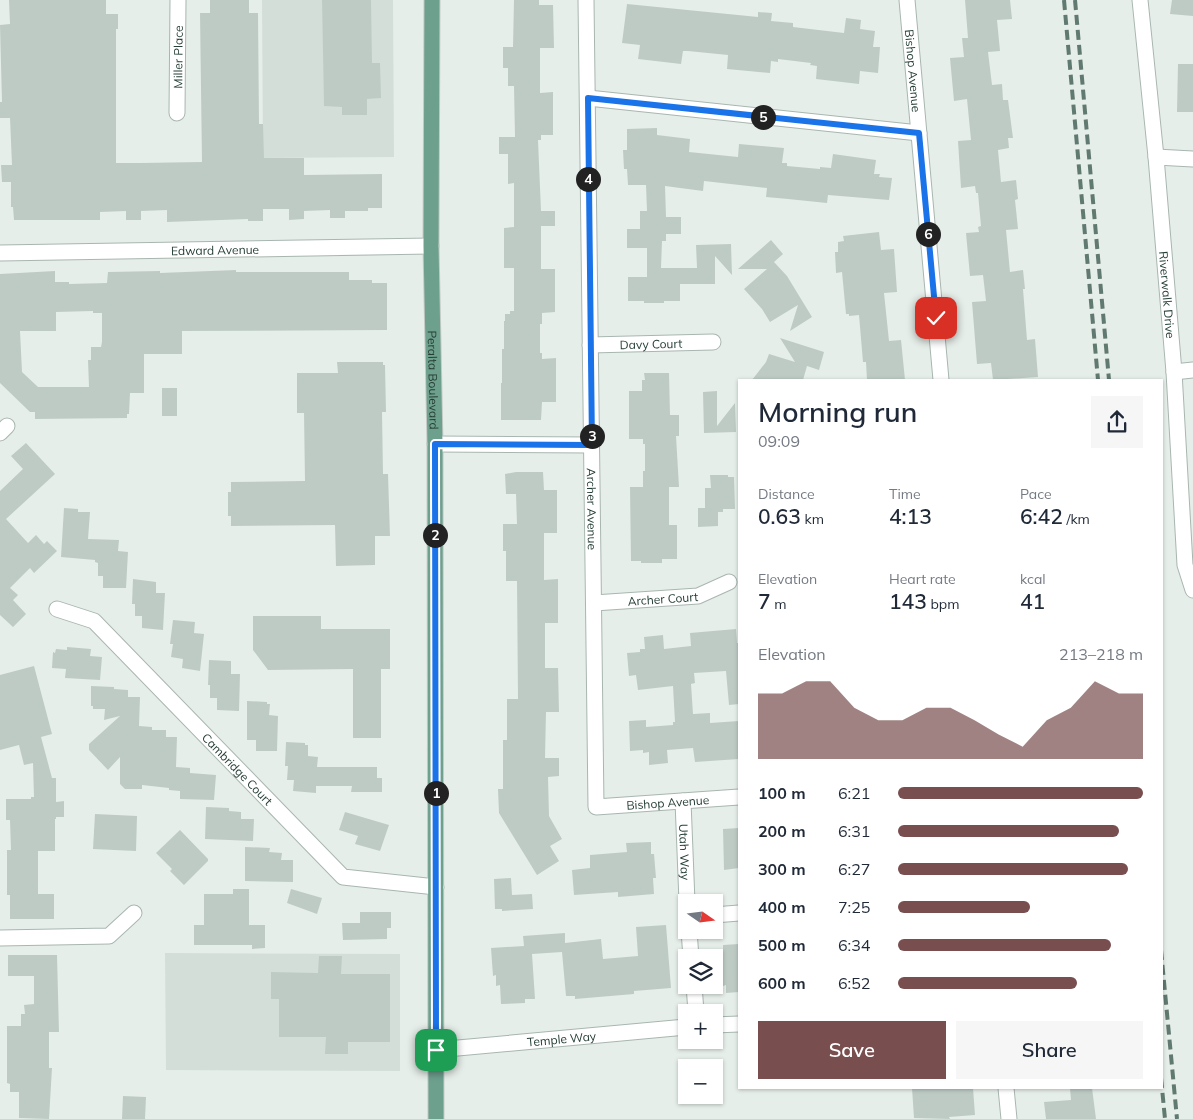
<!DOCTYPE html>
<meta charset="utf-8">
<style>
:root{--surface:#fff;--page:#f6f6f7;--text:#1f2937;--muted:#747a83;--accent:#794e4e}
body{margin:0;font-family:Mulish,sans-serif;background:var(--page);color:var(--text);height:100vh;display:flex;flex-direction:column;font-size:19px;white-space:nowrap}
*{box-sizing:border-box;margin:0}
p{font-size:16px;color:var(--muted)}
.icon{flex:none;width:28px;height:28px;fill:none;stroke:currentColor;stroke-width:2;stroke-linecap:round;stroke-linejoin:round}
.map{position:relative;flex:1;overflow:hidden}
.sheet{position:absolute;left:738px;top:379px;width:425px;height:710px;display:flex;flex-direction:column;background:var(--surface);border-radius:0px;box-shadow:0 1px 4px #0004}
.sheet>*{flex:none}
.needle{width:32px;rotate:104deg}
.tools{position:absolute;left:678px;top:894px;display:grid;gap:10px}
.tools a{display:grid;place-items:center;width:45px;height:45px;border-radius:0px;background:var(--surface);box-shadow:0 1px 4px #0004;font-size:25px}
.pin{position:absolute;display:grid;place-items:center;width:42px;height:42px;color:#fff;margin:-21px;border-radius:10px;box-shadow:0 2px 8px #0006}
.km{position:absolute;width:25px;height:25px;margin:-12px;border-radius:50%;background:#222;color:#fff;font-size:14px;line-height:25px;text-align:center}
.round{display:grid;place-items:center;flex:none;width:52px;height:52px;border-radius:0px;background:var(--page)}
.overview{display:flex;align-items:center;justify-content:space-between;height:85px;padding:0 20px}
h1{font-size:28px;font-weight:600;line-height:38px}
.figures{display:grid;grid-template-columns:repeat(3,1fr);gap:8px;height:85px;padding:5px 20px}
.figures div{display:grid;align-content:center}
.figures b{font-size:21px;font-weight:600}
.figures small{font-size:14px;font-weight:400}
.figures p{font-size:14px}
.chart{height:140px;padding:10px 20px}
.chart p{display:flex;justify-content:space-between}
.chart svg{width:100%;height:90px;margin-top:5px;fill:var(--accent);opacity:.7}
.primary-button{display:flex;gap:10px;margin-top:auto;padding:10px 20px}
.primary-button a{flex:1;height:58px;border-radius:0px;background:var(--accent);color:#fff;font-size:20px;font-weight:600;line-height:58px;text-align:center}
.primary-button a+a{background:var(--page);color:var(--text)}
ul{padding:0 20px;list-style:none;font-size:16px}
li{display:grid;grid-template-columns:80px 60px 1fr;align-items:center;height:38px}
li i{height:12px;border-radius:6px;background:var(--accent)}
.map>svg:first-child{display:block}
.built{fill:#d4ded8}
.building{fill:#becbc5;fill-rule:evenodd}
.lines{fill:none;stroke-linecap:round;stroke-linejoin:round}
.street-casing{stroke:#a9b6b0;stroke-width:17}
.primary-casing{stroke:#c2c9c7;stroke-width:17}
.street{stroke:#fff;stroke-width:15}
.primary{stroke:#6ea08e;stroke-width:15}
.rail{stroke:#617a71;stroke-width:4;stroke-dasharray:10 5;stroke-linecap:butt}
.route-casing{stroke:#fff;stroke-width:10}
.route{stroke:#1a73e8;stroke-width:6}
.labels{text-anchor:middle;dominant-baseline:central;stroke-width:5;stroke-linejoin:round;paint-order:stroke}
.street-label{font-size:12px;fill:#263f36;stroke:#f6faf8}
</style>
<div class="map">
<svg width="1193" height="1119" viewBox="0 0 1193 1119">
<rect width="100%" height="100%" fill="#e6eee9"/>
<g class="built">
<polygon points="262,0 393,0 394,157 263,158"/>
<polygon points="165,953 400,954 400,1071 166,1070"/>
</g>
<g class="building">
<polygon points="9,0 106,0 106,14 118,14 118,29 116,29 116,163 140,163 202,162 200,13 210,13 210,0 249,0 249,13 258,13 259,124 263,124 264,158 304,158 304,175 382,174 382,208 368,208 368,211 345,211 345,218 330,218 330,210 304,211 304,219 289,220 289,209 263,209 263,221 248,221 248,219 167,222 167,210 141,211 141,220 126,220 126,211 100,212 100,220 14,220 13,207 11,207 11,182 2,182 1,165 12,165 10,118 0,118 0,102 2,102 0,25 10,24"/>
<polygon points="322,0 371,0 372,63 380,63 381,98 367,99 367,115 342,115 342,107 324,106"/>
<polygon points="514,0 539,0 539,5 553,5 554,48 540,48 540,93 553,92 553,135 541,135 541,140 538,140 541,211 555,211 555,226 541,226 541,269 555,269 555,312 542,313 542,324 540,324 540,353 542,353 542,359 556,358 556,402 542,402 541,420 501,420 501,383 502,383 502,349 504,349 504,321 505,321 505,314 510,314 510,311 514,311 514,268 504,268 504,228 514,227 514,183 508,184 508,154 499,154 499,137 515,137 514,86 508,86 508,68 503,68 503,47 513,47"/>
<polygon points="965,0 1010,0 1012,19 997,20 1000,51 988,52 992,85 1002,84 1003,100 1008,100 1013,138 1008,138 1009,148 998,150 1001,182 1016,180 1018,199 1015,200 1018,229 1006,230 1010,272 1023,270 1025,289 1023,289 1027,340 1035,339 1038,377 993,380 991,363 977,364 972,302 986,301 983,275 970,276 966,233 979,232 978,227 981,226 978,193 976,193 975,186 961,188 958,141 971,140 967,99 954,101 950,58 964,57 962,38 968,38"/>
<polygon points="1172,0 1193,0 1193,16 1170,14"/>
<polygon points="627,4 758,17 758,12 772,13 771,21 793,23 793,27 844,33 846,18 861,20 860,29 875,31 873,47 880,47 878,73 860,71 859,84 816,79 817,66 810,65 811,63 778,59 778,62 771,61 770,73 727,69 728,55 688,51 683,51 681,64 638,59 640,45 622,43"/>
<polygon points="1178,64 1193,64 1193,112 1177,112"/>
<polygon points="657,128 657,135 690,139 689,152 738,157 739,144 784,148 782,163 787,163 787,166 820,169 820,167 831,168 833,154 876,160 874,174 880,174 879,177 892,178 889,200 828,195 827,203 788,199 766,197 767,188 704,181 703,191 665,186 666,217 681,217 681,234 666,234 666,241 662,241 661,268 697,268 696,245 731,244 732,275 715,256 715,284 680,284 680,301 664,301 664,303 644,303 644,301 628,301 628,277 647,277 647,248 627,248 627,229 640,229 640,211 647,211 646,185 628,185 627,169 624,169 623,150 627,150 627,129"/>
<polygon points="879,232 881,250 894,249 897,292 884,293 889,341 901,340 905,380 867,380 866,362 863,362 859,315 849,316 849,314 846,314 842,272 836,273 835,252 838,252 838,242 844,241 843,236"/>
<polygon points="771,240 783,254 774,262 787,276 812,317 790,331 798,305 770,322 762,309 744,289 767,269 738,269"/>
<path d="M 236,270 L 236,272 L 349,272 L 349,280 L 372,280 L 372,283 L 387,283 L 387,330 L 182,331 L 182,354 L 144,354 L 144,393 L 130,393 L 129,414 L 127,414 L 127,418 L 35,419 L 35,412 L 30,412 L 0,383 L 0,274 L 55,271 L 55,282 L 69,282 L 69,284 L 107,283 L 108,272 L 160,271 L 160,273 ZM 93,311 L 93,313 L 102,313 L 102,342 L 101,347 L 91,347 L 91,360 L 88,360 L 89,387 L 38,387 L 22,372 L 20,331 L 56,331 L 56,312 Z"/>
<polygon points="780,338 824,352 819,370 807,366 803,380 752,380 766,362 769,354 795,362"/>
<polygon points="337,362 383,362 383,365 385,365 386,412 382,412 383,474 388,474 390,536 375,536 375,565 336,566 335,525 231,526 231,516 228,516 228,492 231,492 231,482 305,481 304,413 297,413 297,373 338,373"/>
<polygon points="644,373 669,373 670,415 679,415 679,436 676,436 679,487 669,487 669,525 677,525 677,559 662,559 662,563 641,563 641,561 631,561 630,487 643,487 643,471 645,471 645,444 643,444 643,439 629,439 629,391 642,391 642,380 645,380"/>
<rect x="162" y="388" width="15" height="28"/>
<polygon points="717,391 717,426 735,403 736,432 704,433 703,392"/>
<polygon points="26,443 55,474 6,519 28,543 36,535 44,544 47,541 57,551 34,573 30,568 10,588 18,595 13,600 26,614 13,627 0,615 0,491 23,469 11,456"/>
<polygon points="516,472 543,472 544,490 557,490 557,533 544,533 544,580 558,579 558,623 545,623 545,668 558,668 559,712 546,712 545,758 559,758 559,776 548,777 549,816 562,839 550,846 559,861 537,875 499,813 498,789 503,789 503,740 507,740 507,699 518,699 517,581 506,581 506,551 503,551 503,524 517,524 516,494 506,494 505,474"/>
<polygon points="710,475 728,475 728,477 734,477 735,509 723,509 723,512 718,512 718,526 698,527 698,508 705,508 705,488 711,488"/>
<polygon points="64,508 78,509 78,512 90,512 88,539 119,540 118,551 128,552 126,588 103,588 103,576 98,576 98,563 95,562 95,560 61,557"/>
<polygon points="133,579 156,582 156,593 165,593 163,630 142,628 142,616 135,616 135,604 132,604"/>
<polygon points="253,616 321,616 321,629 390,629 390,669 381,669 381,738 353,738 353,669 268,670 253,650"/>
<polygon points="173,620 195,622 194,633 204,634 200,671 182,668 183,659 171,657 173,644 170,644"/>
<polygon points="736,629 737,643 739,643 739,704 729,705 726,671 694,673 695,683 691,684 693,714 710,713 710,723 739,721 739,759 695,762 693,748 667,750 668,763 649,765 649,752 643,753 643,750 630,751 629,721 646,720 646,727 673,725 673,722 675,722 673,686 638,690 636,675 629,676 627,653 640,652 640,649 645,649 644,637 663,635 664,649 691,646 690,633"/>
<polygon points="67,647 91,649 90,656 102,657 100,680 65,678 66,669 52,668 53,652 55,653 56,649 67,650"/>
<polygon points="209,660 231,661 231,674 240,674 239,711 217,710 217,698 210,698 210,685 208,685"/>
<polygon points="34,666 52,734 41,737 52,778 56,778 56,802 64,801 64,817 56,817 56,819 55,819 55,851 38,851 38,894 54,894 54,919 10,919 10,895 7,895 7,850 11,850 10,820 6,820 6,799 31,799 31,797 34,797 33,763 24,765 19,745 0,750 0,675"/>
<polygon points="91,686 114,687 114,689 128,690 128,697 140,697 139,726 152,727 152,730 166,730 166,737 177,737 176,767 190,768 190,773 216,775 214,800 180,799 180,791 169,790 169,788 142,785 142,789 125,789 120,784 120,757 108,770 89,750 89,744 120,716 104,720 105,709 93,709 93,706 91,706"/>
<polygon points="247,701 267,702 267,704 270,704 269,715 278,716 277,751 256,751 256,740 247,740"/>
<polygon points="286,742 305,743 305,745 308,745 308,756 318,757 317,767 377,767 377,778 382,778 382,792 351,792 352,786 316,786 316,793 293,791 294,780 287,780 288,766 285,766"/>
<polygon points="206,807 229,808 229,811 241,812 241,819 254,819 253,841 205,839"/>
<polygon points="345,812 389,825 380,851 355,844 358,836 339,830"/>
<polygon points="95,814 137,816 136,851 93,849"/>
<polygon points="739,828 739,868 724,870 723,829"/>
<polygon points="180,830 208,859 208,861 184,885 170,871 172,869 156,853"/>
<polygon points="651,842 651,854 654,854 656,878 653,878 654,894 618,897 618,892 574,895 572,870 590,868 590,855 627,852 626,843"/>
<polygon points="245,847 270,848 269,852 282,853 281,860 293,860 293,882 245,881"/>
<polygon points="511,878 512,895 532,894 533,909 502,911 502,909 495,909 494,879"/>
<polygon points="233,889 249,889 249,925 265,925 265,948 252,949 252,945 194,945 194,925 204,925 204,894 233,894"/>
<polygon points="291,889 322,898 317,914 287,903"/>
<polygon points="360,912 391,912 391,928 387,928 387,939 343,940 342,923 360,923"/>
<polygon points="666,925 671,988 634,991 634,994 575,999 575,996 566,996 562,952 532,954 535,999 525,999 525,1003 501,1004 500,985 496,986 496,975 493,976 491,948 524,946 523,936 565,933 565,943 601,939 603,959 638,956 636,927"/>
<polygon points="739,944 739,992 726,993 726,985 723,986 721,952 723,952 723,945"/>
<polygon points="8,955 57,955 59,1032 49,1032 49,1068 52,1068 49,1119 19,1118 19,1092 10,1092 10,1084 7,1083 7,1026 21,1026 21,1014 25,1014 24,1005 34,1004 34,976 8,976"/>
<polygon points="319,956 342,956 341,974 390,974 390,1042 348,1042 348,1054 325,1054 326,1037 279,1037 279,999 271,999 271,972 318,973"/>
<polygon points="912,1088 973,1088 975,1115 949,1117 950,1119 914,1118"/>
<polygon points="1070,1088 1092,1088 1096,1119 1046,1119 1044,1102 1071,1100"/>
<polygon points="123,1096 146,1097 145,1119 122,1119"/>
</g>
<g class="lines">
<defs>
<g id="street">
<path id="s1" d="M 586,0 L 596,807 L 739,797"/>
<path id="s2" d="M 907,0 L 941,380"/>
<path id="s3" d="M 1140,0 L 1156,157 L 1174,372 L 1185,565 L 1193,590"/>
<polyline points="588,98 919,133"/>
<path id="s4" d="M 177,113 L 178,0"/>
<polyline points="1156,157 1193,159"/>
<path id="s5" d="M 0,253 L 431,246"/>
<path id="s6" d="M 590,345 L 713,342"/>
<polyline points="1174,372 1193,370"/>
<polyline points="0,433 7,426"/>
<polyline points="435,444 592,445"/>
<path id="s7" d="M 594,603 L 698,596 L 729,582"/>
<path id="s8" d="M 57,609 L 94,621 L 343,877 L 436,887"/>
<path id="s9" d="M 683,801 L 687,902"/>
<polyline points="714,915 739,913"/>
<polyline points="689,930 691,958"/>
<polyline points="0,938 109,936 134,913"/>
<polyline points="694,985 696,1012"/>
<polyline points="714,1025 739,1024"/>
<path id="s10" d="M 436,1050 L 686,1027"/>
<polyline points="1006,1088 1009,1119"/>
</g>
<g id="primary">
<path id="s11" d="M 432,0 L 431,246 L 435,444 L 436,1119"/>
</g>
</defs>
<use href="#street" class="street-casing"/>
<use href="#primary" class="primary-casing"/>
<use href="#street" class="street"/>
<use href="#primary" class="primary"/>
<g class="rail">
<polyline points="1064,0 1098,380"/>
<polyline points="1075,0 1109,380"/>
<polyline points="1161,950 1177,1119"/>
<polyline points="1161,1078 1165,1119"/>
</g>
</g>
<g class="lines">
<defs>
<polyline id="route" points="436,1050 435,444 592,445 588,98 919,133 936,318"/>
</defs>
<use href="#route" class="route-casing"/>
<use href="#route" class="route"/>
</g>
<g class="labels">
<g class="street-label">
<text stroke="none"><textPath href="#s4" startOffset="56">Miller Place</textPath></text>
<text stroke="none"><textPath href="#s2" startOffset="71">Bishop Avenue</textPath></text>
<text stroke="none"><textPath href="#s5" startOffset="215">Edward Avenue</textPath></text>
<text stroke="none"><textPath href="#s3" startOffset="296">Riverwalk Drive</textPath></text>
<text stroke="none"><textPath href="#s6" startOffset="61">Davy Court</textPath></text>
<text stroke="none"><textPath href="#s11" startOffset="380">Peralta Boulevard</textPath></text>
<text stroke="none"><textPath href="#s1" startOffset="509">Archer Avenue</textPath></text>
<text stroke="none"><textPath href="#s7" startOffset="69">Archer Court</textPath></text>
<text stroke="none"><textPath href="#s8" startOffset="245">Cambridge Court</textPath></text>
<text stroke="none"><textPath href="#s1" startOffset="879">Bishop Avenue</textPath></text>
<text stroke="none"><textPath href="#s9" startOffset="51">Utah Way</textPath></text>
<text stroke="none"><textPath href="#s10" startOffset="126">Temple Way</textPath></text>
</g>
</g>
</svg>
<div class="tools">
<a><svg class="needle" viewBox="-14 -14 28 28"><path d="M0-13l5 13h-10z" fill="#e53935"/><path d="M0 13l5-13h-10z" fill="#747a83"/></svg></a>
<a><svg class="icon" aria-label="layers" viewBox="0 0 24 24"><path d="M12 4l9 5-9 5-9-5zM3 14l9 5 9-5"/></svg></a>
<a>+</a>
<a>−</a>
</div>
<div class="pin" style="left:436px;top:1050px;background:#1e9e55"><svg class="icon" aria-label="arrive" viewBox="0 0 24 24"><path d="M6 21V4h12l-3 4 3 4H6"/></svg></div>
<div class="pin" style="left:936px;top:318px;background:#d93025"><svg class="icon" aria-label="check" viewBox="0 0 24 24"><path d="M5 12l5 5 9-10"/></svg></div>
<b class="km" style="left:436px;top:793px">1</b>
<b class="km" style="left:435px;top:535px">2</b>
<b class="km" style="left:592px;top:436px">3</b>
<b class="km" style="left:588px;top:179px">4</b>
<b class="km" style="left:763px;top:117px">5</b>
<b class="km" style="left:928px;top:234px">6</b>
<section class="sheet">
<div class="overview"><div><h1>Morning run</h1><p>09:09</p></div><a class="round"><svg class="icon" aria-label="share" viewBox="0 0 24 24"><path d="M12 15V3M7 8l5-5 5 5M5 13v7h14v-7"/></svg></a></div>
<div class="figures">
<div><p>Distance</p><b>0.63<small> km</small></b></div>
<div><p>Time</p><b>4:13</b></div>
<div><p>Pace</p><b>6:42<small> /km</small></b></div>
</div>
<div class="figures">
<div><p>Elevation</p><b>7<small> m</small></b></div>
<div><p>Heart rate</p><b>143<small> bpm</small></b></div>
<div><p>kcal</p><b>41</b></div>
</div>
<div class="chart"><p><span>Elevation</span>213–218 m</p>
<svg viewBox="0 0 160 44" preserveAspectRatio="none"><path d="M0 44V12L10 12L20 6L30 6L40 19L50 25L60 25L70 19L80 19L90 25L100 32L110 38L120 25L130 19L140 6L150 12L160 12V44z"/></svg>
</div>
<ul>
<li><b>100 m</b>6:21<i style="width:100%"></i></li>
<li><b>200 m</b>6:31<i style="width:90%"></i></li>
<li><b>300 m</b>6:27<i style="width:94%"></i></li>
<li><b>400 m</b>7:25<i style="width:54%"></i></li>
<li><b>500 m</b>6:34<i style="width:87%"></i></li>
<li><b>600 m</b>6:52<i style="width:73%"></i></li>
</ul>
<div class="primary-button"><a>Save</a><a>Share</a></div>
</section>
</div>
